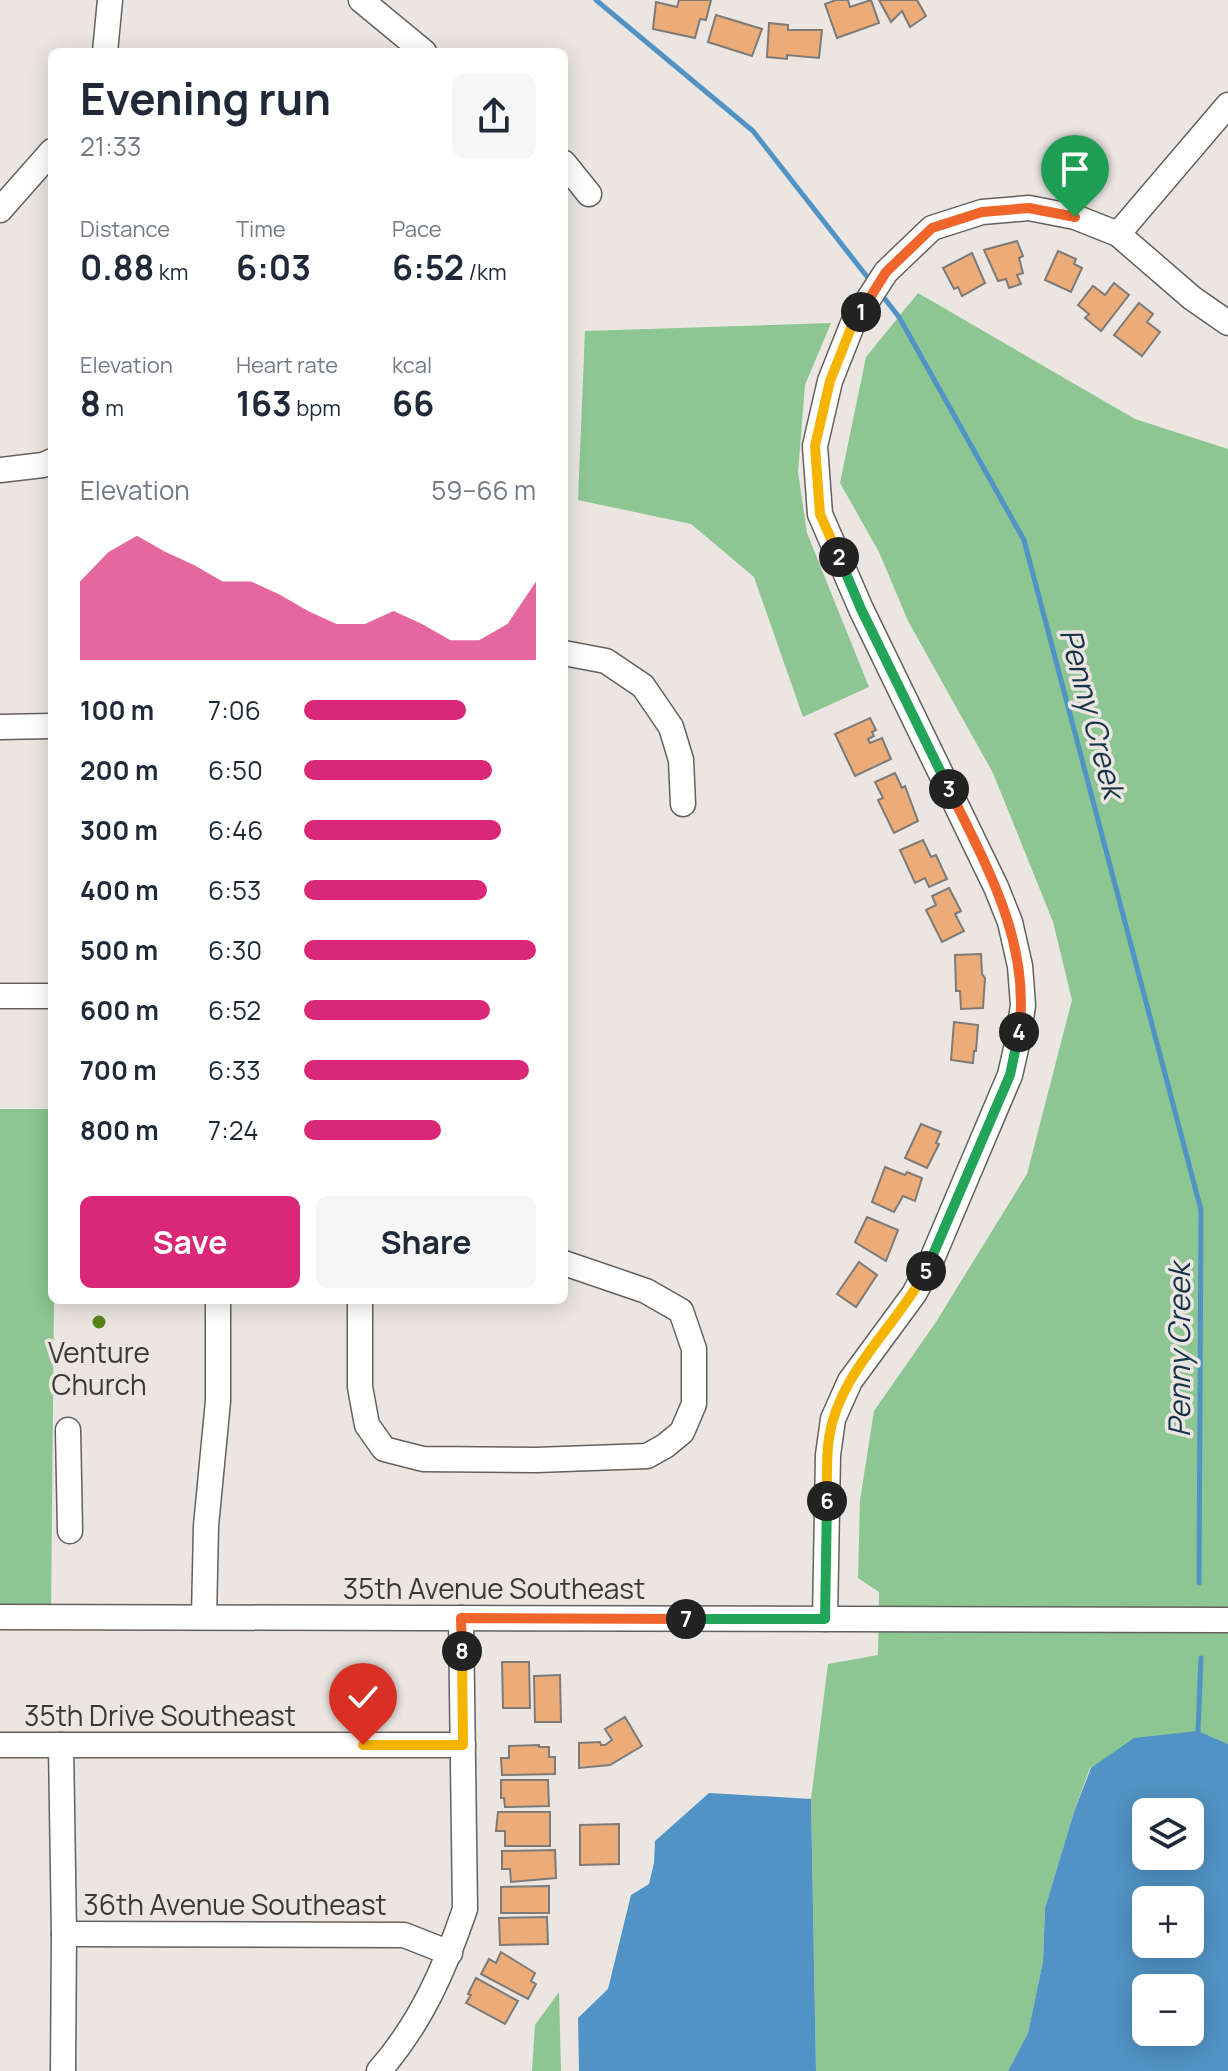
<!DOCTYPE html>
<meta charset="utf-8">
<style>
:root{--surface:#fff;--page:#f6f6f7;--text:#1f2937;--muted:#747a83;--accent:#db2777}
body{margin:0;font-family:Manrope,sans-serif;background:var(--page);color:var(--text);height:100vh;display:flex;flex-direction:column;font-size:30px;white-space:nowrap}
*{box-sizing:border-box;margin:0}
p{font-size:26px;color:var(--muted)}
.icon{flex:none;width:44px;height:44px;fill:none;stroke:currentColor;stroke-width:2;stroke-linecap:round;stroke-linejoin:round}
.map{position:relative;flex:1;overflow:hidden}
.side{position:absolute;left:48px;top:48px;width:520px;height:1256px;display:flex;flex-direction:column;background:var(--surface);border-radius:12px;box-shadow:0 4px 20px #0003}
.side>*{flex:none}
.buttons{position:absolute;left:1132px;top:1798px;display:grid;gap:16px}
.buttons a{display:grid;place-items:center;width:72px;height:72px;border-radius:12px;background:var(--surface);box-shadow:0 4px 20px #0003;font-size:40px}
.pin{position:absolute;display:grid;place-items:center;width:68px;height:68px;color:#fff;margin:-82px -34px;border-radius:50% 50% 50% 0;rotate:-45deg;box-shadow:0 0 8px #0007}
.pin .icon{rotate:45deg}
.km{position:absolute;width:40px;height:40px;margin:-20px;border-radius:50%;background:#222;color:#fff;font-size:22px;line-height:40px;text-align:center}
.round{display:grid;place-items:center;flex:none;width:84px;height:84px;border-radius:12px;background:var(--page)}
.summary{display:flex;align-items:center;justify-content:space-between;height:136px;padding:0 32px}
h1{font-size:44px;font-weight:700;line-height:60px}
.figures{display:grid;grid-template-columns:repeat(3,1fr);gap:12px;height:136px;padding:8px 32px}
.figures div{display:grid;align-content:center}
.figures b{font-size:34px;font-weight:700}
.figures small{font-size:22px;font-weight:400}
.figures p{font-size:22px}
.chart{height:224px;padding:16px 32px}
.chart p{display:flex;justify-content:space-between}
.chart svg{width:100%;height:144px;margin-top:8px;fill:var(--accent);opacity:.7}
.cta{display:flex;gap:16px;margin-top:auto;padding:16px 32px}
.cta a{flex:1;height:92px;border-radius:12px;background:var(--accent);color:#fff;font-size:32px;font-weight:700;line-height:92px;text-align:center}
.cta a+a{background:var(--page);color:var(--text)}
ul{padding:0 32px;list-style:none;font-size:26px}
li{display:grid;grid-template-columns:128px 96px 1fr;align-items:center;height:60px}
li i{height:20px;border-radius:10px;background:var(--accent)}
.map>svg:first-child{display:block}
.green{fill:#8dc692}
.water{fill:#5193c4;fill-rule:evenodd}
.lines{fill:none;stroke-linecap:round;stroke-linejoin:round}
.stream{stroke:#5193c4;stroke-width:5}
.building{fill:#ecac7a;stroke:#7e7a77;stroke-width:2}
.minor-casing{stroke:#64605d;stroke-width:27}
.minor{stroke:#fff;stroke-width:24}
.split-1-casing{stroke:#fff;stroke-width:16}
.split-2-casing{stroke:#fff;stroke-width:16}
.split-3-casing{stroke:#fff;stroke-width:16}
.split-4-casing{stroke:#fff;stroke-width:16}
.split-5-casing{stroke:#fff;stroke-width:16}
.split-6-casing{stroke:#fff;stroke-width:16}
.split-7-casing{stroke:#fff;stroke-width:16}
.split-8-casing{stroke:#fff;stroke-width:16}
.split-9-casing{stroke:#fff;stroke-width:16}
.split-1{stroke:#f0652b;stroke-width:10}
.split-2{stroke:#f5b400;stroke-width:10}
.split-3{stroke:#22a559;stroke-width:10}
.split-4{stroke:#f0652b;stroke-width:10}
.split-5{stroke:#22a559;stroke-width:10}
.split-6{stroke:#f5b400;stroke-width:10}
.split-7{stroke:#22a559;stroke-width:10}
.split-8{stroke:#f0652b;stroke-width:10}
.split-9{stroke:#f5b400;stroke-width:10}
.poi-dot{fill:#558619;stroke:#ebe6e2;stroke-width:3}
.labels{text-anchor:middle;dominant-baseline:central;stroke-width:7;stroke-linejoin:round;paint-order:stroke}
.poi-label{font-size:28px;fill:#3b3937;stroke:#ebe6e2}
.street-label{font-size:28px;fill:#3b3937;stroke:#ebe6e2}
.water-label{font-size:30px;font-style:italic;fill:#163348;stroke:#ebe6e2}
</style>
<div class="map">
<svg width="1228" height="2071" viewBox="0 0 1228 2071">
<rect width="100%" height="100%" fill="#ebe6e2"/>
<g class="green">
<polygon points="918,293 1135,419 1228,449 1228,1744 1198,1731 1090,1768 1074,1812 1045,1908 1043,1961 1028,2033 1008,2071 816,2071 811,1799 828,1664 878,1655 879,1592 858,1578 860,1500 874,1411 936,1322 1027,1174 1072,1000 1053,922 993,773 908,621 879,552 840,483 866,357"/>
<polygon points="831,323 805,385 798,472 807,533 869,687 803,717 754,577 691,524 578,500 585,331"/>
<polygon points="0,1109 52,1109 54,1300 51,1617 0,1617"/>
<polygon points="559,1992 561,2071 532,2071 535,2025"/>
</g>
<g class="water">
<path d="M 1198,1731 L 1228,1744 L 1228,2071 L 1008,2071 L 1028,2033 L 1043,1961 L 1045,1908 L 1074,1812 L 1091,1768 L 1134,1738 ZM 1146,1812 L 1190,1812 L 1190,1856 L 1146,1856 ZM 1146,1900 L 1190,1900 L 1190,1944 L 1146,1944 ZM 1146,1988 L 1190,1988 L 1190,2032 L 1146,2032 Z"/>
<polygon points="709,1793 811,1799 816,2071 579,2071 578,2018 608,1989 631,1895 649,1884 654,1863 655,1841"/>
</g>
<g class="lines">
<g class="stream">
<polyline points="596,0 753,131 872,283"/>
<polyline points="881,294 899,317 1024,540 1201,1210 1199,1583"/>
<polyline points="1198,1731 1201,1658"/>
</g>
</g>
<g class="building">
<polygon points="679,0 711,0 706,20 700,19 695,38 653,29 656,2 677,7"/>
<polygon points="836,0 848,0 850,7 871,0 879,23 837,38 825,4"/>
<polygon points="879,0 917,0 926,16 910,27 902,11 891,22"/>
<polygon points="716,15 762,29 752,56 708,42"/>
<polygon points="769,23 788,25 788,30 822,30 819,58 787,55 787,59 767,57"/>
<polygon points="1017,241 1023,256 1019,258 1023,273 1017,275 1021,284 1009,288 1006,279 998,281 984,250"/>
<polygon points="1058,251 1076,259 1074,264 1082,268 1071,292 1045,280"/>
<polygon points="972,253 985,283 962,296 958,287 954,289 943,268"/>
<polygon points="1114,283 1129,295 1101,331 1085,318 1089,314 1078,305 1093,286 1105,295"/>
<polygon points="1139,303 1153,314 1147,322 1160,332 1142,356 1114,335"/>
<polygon points="870,718 876,730 872,732 874,736 868,739 870,743 882,738 891,759 855,776 835,734"/>
<polygon points="895,773 902,788 905,786 918,821 894,833 878,800 883,798 875,782"/>
<polygon points="923,840 931,857 936,855 947,879 929,887 925,878 915,883 900,850"/>
<polygon points="949,888 961,911 955,914 964,931 942,942 926,910 936,905 932,896"/>
<polygon points="981,954 982,974 985,978 983,1008 961,1009 960,991 956,991 955,955"/>
<polygon points="954,1022 978,1025 976,1051 974,1051 973,1063 951,1060"/>
<polygon points="921,1124 941,1132 936,1143 939,1144 927,1168 905,1158"/>
<polygon points="885,1167 905,1175 907,1172 922,1178 915,1201 903,1196 894,1212 872,1202"/>
<polygon points="867,1217 898,1230 886,1261 855,1242"/>
<polygon points="859,1262 877,1275 856,1307 837,1294"/>
<polygon points="502,1662 529,1662 530,1708 503,1708"/>
<polygon points="560,1675 561,1722 535,1722 534,1676"/>
<polygon points="625,1717 642,1746 610,1765 579,1768 579,1743 600,1742 601,1745 605,1745 612,1740 605,1729"/>
<polygon points="539,1745 539,1747 549,1747 549,1757 555,1757 555,1774 502,1775 501,1758 509,1758 509,1746"/>
<polygon points="501,1780 548,1780 549,1806 505,1807 504,1798 501,1798"/>
<polygon points="498,1812 550,1812 550,1846 505,1846 505,1831 496,1831"/>
<polygon points="619,1824 619,1864 580,1865 580,1825"/>
<polygon points="555,1850 556,1878 511,1882 510,1869 502,1869 502,1851"/>
<polygon points="549,1886 549,1913 501,1913 501,1887"/>
<polygon points="547,1917 548,1944 500,1945 499,1918"/>
<polygon points="501,1952 535,1973 531,1981 536,1984 528,1999 481,1974 489,1959 496,1963"/>
<polygon points="476,1978 518,2001 505,2024 466,2003 471,1995 468,1994"/>
</g>
<g class="lines">
<defs>
<g id="minor">
<polyline points="361,0 424,52"/>
<polyline points="105,52 110,0"/>
<polyline points="564,163 589,194"/>
<polyline points="0,210 52,151"/>
<polyline points="1118,234 1228,105"/>
<polyline points="0,470 43,465 52,461"/>
<polyline points="564,653 606,661 643,686 671,727 681,760 683,804"/>
<polyline points="0,727 52,726"/>
<polyline points="0,996 52,996"/>
<polyline points="360,1300 360,1387 367,1425 384,1449 423,1459 536,1460 647,1456 665,1446 682,1432 694,1404 694,1349 681,1311 646,1291 564,1263"/>
<polyline points="68,1430 70,1531"/>
<polyline points="0,1617 1228,1620"/>
<polyline points="204,1617 206,1526 218,1401 218,1300"/>
<polyline points="825,1619 828,1455 833,1419 850,1381 914,1294 929,1266 1010,1075 1018,1040 1023,1005 1020,966 1010,922 996,887 861,609 820,514 815,446 830,381 853,323 886,272 932,228 982,212 1029,208 1075,217 1118,234 1192,298 1228,323"/>
<polyline points="0,1745 463,1745"/>
<polyline points="61,1745 64,1934 63,2071"/>
<polyline points="64,1934 404,1935 450,1953"/>
<path d="M 379,2071 C 421,2023 445,1968 465,1909 L 461,1618"/>
</g>
</defs>
<use href="#minor" class="minor-casing"/>
<use href="#minor" class="minor"/>
</g>
<g class="lines">
<defs>
<polyline id="split-1" points="861,312 886,272 932,228 982,212 1029,208 1075,217"/>
<polyline id="split-2" points="839,557 820,514 815,446 830,381 853,323 861,312"/>
<polyline id="split-3" points="839,557 861,609 949,789"/>
<path id="split-4" d="M 949,789 C 987,867 1031,943 1019,1032"/>
<polyline id="split-5" points="926,1271 1010,1075 1019,1032"/>
<path id="split-6" d="M 827,1501 C 827,1480 826,1458 829,1438 C 839,1372 896,1327 926,1271"/>
<polyline id="split-7" points="686,1619 825,1619 827,1501"/>
<polyline id="split-8" points="462,1651 461,1618 686,1619"/>
<polyline id="split-9" points="363,1745 463,1745 462,1651"/>
</defs>
<use href="#split-1" class="split-1-casing"/>
<use href="#split-2" class="split-2-casing"/>
<use href="#split-3" class="split-3-casing"/>
<use href="#split-4" class="split-4-casing"/>
<use href="#split-5" class="split-5-casing"/>
<use href="#split-6" class="split-6-casing"/>
<use href="#split-7" class="split-7-casing"/>
<use href="#split-8" class="split-8-casing"/>
<use href="#split-9" class="split-9-casing"/>
<use href="#split-1" class="split-1"/>
<use href="#split-2" class="split-2"/>
<use href="#split-3" class="split-3"/>
<use href="#split-4" class="split-4"/>
<use href="#split-5" class="split-5"/>
<use href="#split-6" class="split-6"/>
<use href="#split-7" class="split-7"/>
<use href="#split-8" class="split-8"/>
<use href="#split-9" class="split-9"/>
</g>
<circle class="poi-dot" cx="99" cy="1322" r="8"/>
<g class="labels">
<g class="poi-label">
<text x="99" y="1352">Venture<tspan x="99" dy="32">Church</tspan></text>
</g>
<g class="street-label">
<text x="494" y="1588">35th Avenue Southeast</text>
<text x="160" y="1715">35th Drive Southeast</text>
<text x="235" y="1904">36th Avenue Southeast</text>
</g>
<g class="water-label">
<text transform="translate(1093 713) rotate(75)">Penny Creek</text>
<text transform="translate(1178 1350) rotate(-90)">Penny Creek</text>
</g>
</g>
</svg>
<div class="buttons">
<a><svg class="icon" aria-label="layers" viewBox="0 0 24 24"><path d="M12 4l9 5-9 5-9-5zM3 14l9 5 9-5"/></svg></a>
<a>+</a>
<a>−</a>
</div>
<div class="pin" style="left:1075px;top:217px;background:#1e9e55"><svg class="icon" aria-label="arrive" viewBox="0 0 24 24"><path d="M6 21V4h12l-3 4 3 4H6"/></svg></div>
<div class="pin" style="left:363px;top:1745px;background:#d93025"><svg class="icon" aria-label="check" viewBox="0 0 24 24"><path d="M5 12l5 5 9-10"/></svg></div>
<b class="km" style="left:861px;top:312px">1</b>
<b class="km" style="left:839px;top:557px">2</b>
<b class="km" style="left:949px;top:789px">3</b>
<b class="km" style="left:1019px;top:1032px">4</b>
<b class="km" style="left:926px;top:1271px">5</b>
<b class="km" style="left:827px;top:1501px">6</b>
<b class="km" style="left:686px;top:1619px">7</b>
<b class="km" style="left:462px;top:1651px">8</b>
<section class="side">
<div class="summary"><div><h1>Evening run</h1><p>21:33</p></div><a class="round"><svg class="icon" aria-label="share" viewBox="0 0 24 24"><path d="M12 15V3M7 8l5-5 5 5M5 13v7h14v-7"/></svg></a></div>
<div class="figures">
<div><p>Distance</p><b>0.88<small> km</small></b></div>
<div><p>Time</p><b>6:03</b></div>
<div><p>Pace</p><b>6:52<small> /km</small></b></div>
</div>
<div class="figures">
<div><p>Elevation</p><b>8<small> m</small></b></div>
<div><p>Heart rate</p><b>163<small> bpm</small></b></div>
<div><p>kcal</p><b>66</b></div>
</div>
<div class="chart"><p><span>Elevation</span>59–66 m</p>
<svg viewBox="0 0 160 44" preserveAspectRatio="none"><path d="M0 44V20L10 11L20 6L30 11L40 15L50 20L60 20L70 24L80 29L90 33L100 33L110 29L120 33L130 38L140 38L150 33L160 20V44z"/></svg>
</div>
<ul>
<li><b>100 m</b>7:06<i style="width:70%"></i></li>
<li><b>200 m</b>6:50<i style="width:81%"></i></li>
<li><b>300 m</b>6:46<i style="width:85%"></i></li>
<li><b>400 m</b>6:53<i style="width:79%"></i></li>
<li><b>500 m</b>6:30<i style="width:100%"></i></li>
<li><b>600 m</b>6:52<i style="width:80%"></i></li>
<li><b>700 m</b>6:33<i style="width:97%"></i></li>
<li><b>800 m</b>7:24<i style="width:59%"></i></li>
</ul>
<div class="cta"><a>Save</a><a>Share</a></div>
</section>
</div>
